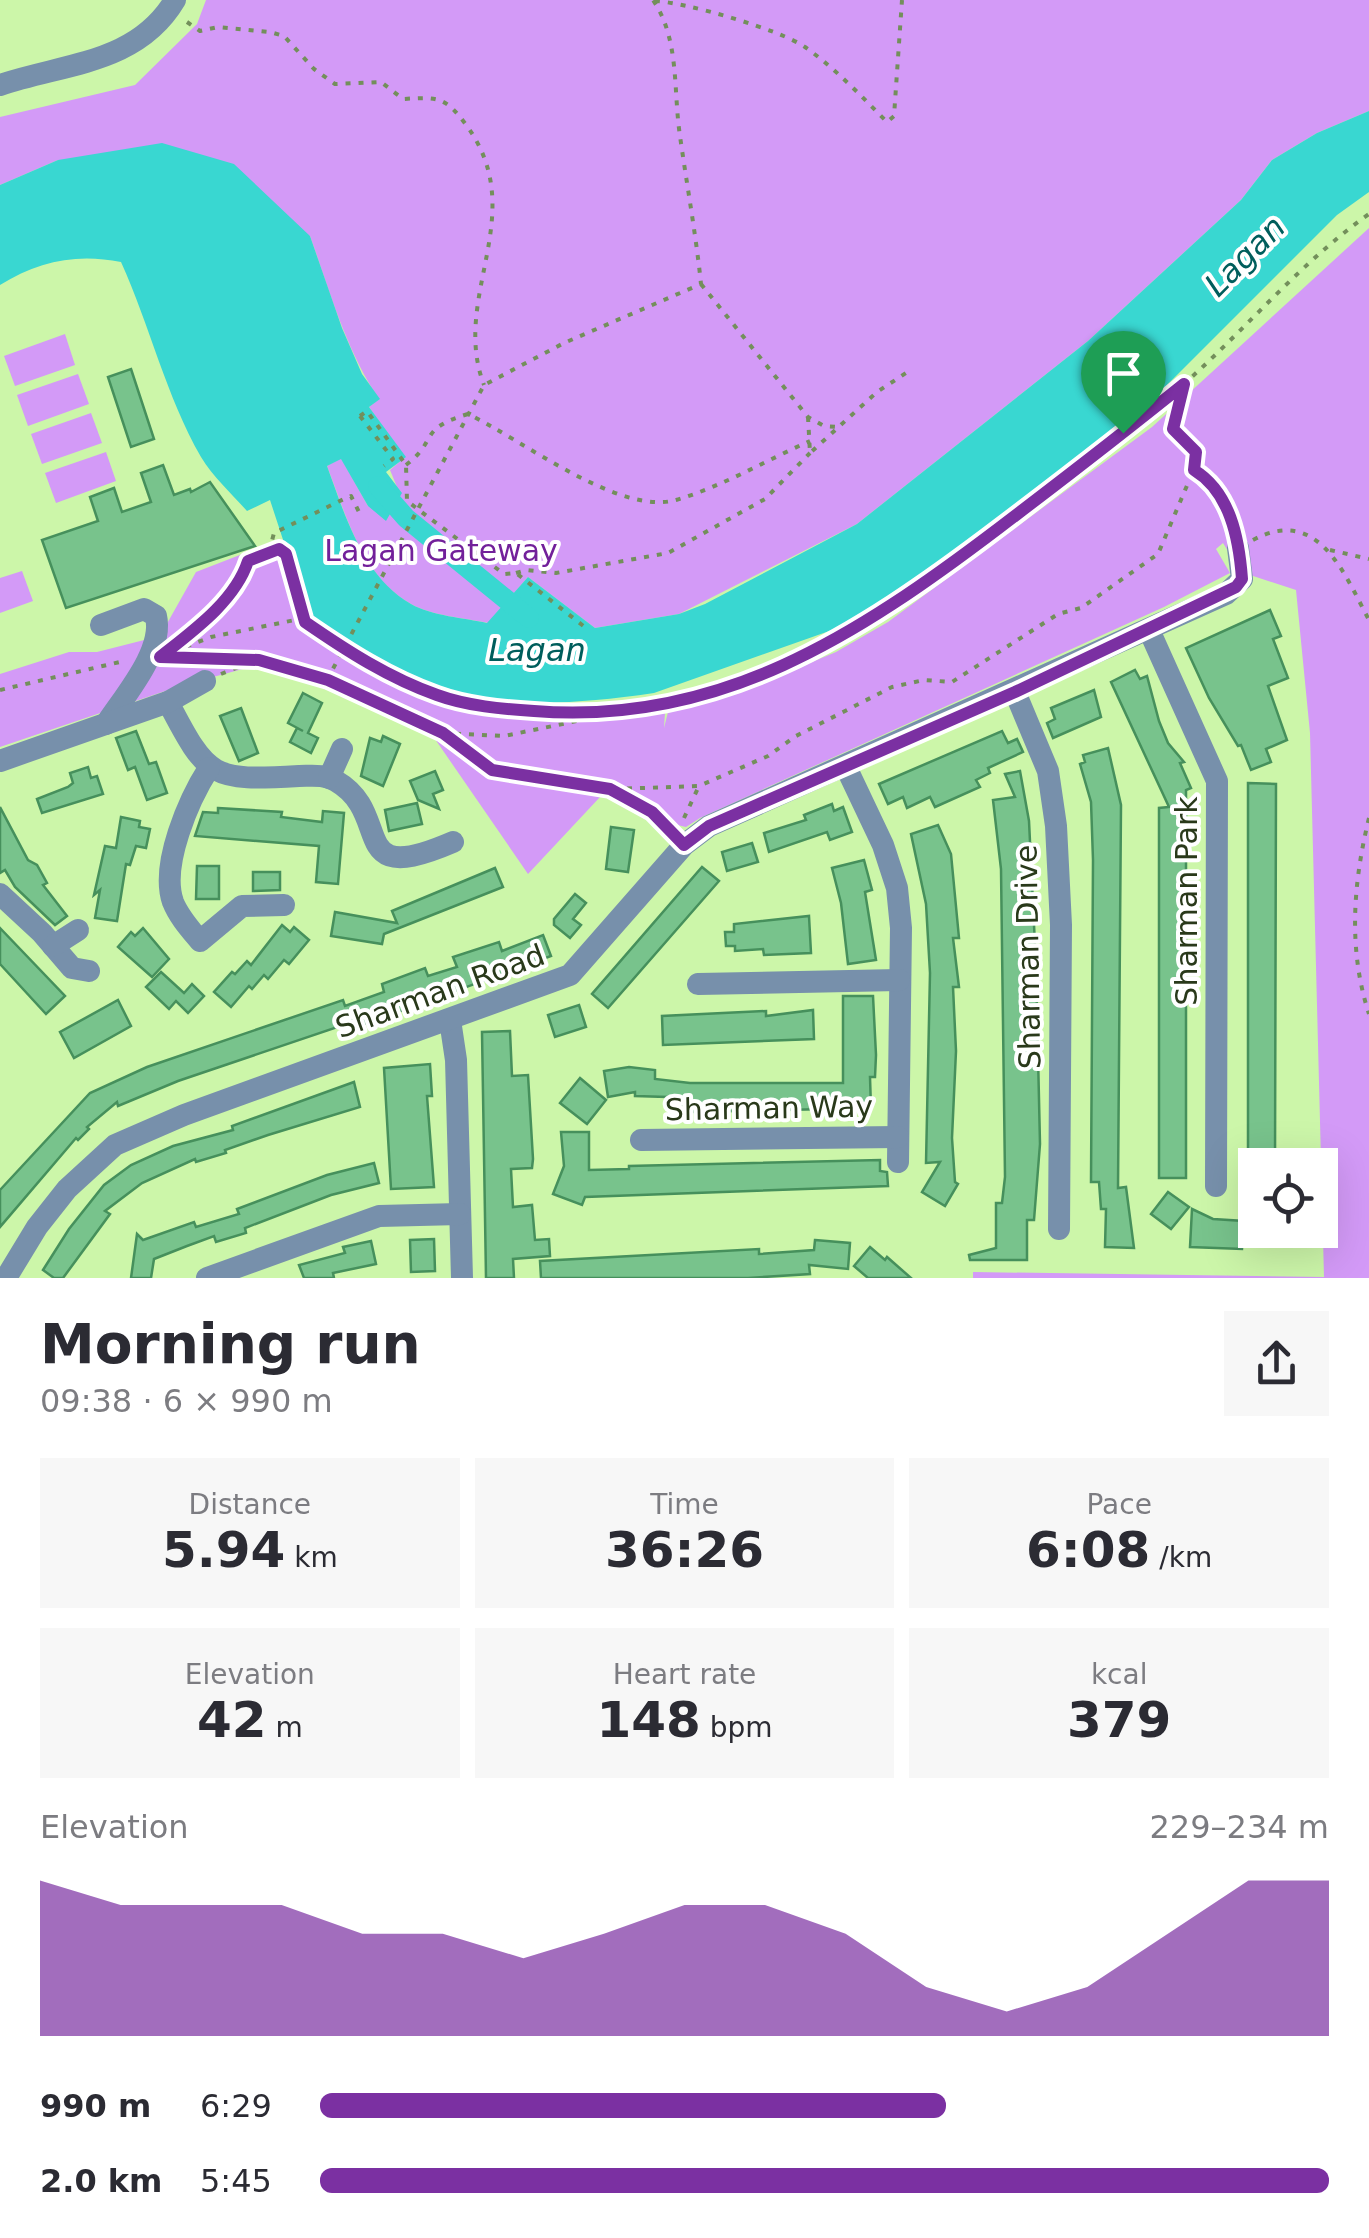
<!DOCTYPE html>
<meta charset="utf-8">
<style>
:root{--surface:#fff;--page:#f7f7f7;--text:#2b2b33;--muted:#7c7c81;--accent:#7b30a2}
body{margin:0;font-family:"DejaVu Sans",sans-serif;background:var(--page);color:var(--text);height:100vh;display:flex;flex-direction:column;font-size:38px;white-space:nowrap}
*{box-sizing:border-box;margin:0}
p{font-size:32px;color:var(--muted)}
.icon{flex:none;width:55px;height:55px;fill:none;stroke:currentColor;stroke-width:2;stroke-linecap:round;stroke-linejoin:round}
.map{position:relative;height:1278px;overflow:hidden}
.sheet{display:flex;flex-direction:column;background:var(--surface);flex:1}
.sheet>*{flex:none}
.buttons{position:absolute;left:1238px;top:1148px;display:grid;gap:20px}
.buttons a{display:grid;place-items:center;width:100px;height:100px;border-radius:0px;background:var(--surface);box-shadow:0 10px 40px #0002;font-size:50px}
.pin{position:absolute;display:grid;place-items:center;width:85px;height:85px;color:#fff;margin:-102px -42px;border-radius:50% 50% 50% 0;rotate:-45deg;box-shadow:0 0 10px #0007}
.pin .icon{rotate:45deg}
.round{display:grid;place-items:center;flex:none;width:105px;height:105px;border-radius:0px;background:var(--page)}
.head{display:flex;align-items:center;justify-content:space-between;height:170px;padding:0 40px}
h1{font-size:55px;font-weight:700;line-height:75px}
.stats{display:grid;grid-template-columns:repeat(3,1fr);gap:15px;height:170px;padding:10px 40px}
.stats div{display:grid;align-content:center;border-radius:0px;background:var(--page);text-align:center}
.stats b{font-size:50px;font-weight:700}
.stats small{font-size:28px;font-weight:400}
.stats p{font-size:28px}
.chart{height:280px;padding:20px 40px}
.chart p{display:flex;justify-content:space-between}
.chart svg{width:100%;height:180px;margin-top:10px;fill:var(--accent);opacity:.7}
ul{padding:0 40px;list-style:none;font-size:32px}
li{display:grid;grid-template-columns:160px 120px 1fr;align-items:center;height:75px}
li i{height:25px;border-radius:12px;background:var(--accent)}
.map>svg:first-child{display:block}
.green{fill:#d39af7}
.water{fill:#39d7d1}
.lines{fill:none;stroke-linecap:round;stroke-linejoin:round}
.canal{stroke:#39d7d1;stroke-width:20}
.building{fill:#78c38c;stroke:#46905c;stroke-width:2.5}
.path{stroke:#738f5b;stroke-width:4;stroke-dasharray:5 8;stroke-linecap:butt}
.minor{stroke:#7790ab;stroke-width:22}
.route-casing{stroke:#fff;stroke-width:20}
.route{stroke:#7b30a2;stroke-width:12}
.labels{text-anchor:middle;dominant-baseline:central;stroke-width:8;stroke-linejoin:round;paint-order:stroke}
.park-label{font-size:30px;fill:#72209a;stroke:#fff}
.street-label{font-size:30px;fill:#29391a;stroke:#fff}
.water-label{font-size:32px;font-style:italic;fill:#005e5c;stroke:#fff}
</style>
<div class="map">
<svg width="1369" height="1278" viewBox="0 0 1369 1278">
<rect width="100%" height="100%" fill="#ccf6a9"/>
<g class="green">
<path d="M 206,0 L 1369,0 L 1369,111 L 1317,133 L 1272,160 L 1241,200 L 1088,341 L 857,524 L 679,614 L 595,628 L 528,577 L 488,623 C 465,618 432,616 411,604 C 362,577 346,515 327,466 L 341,458 L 368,506 L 399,492 L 390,470 L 405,457 L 369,407 L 379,399 C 346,350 330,292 310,236 L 58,160 L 0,185 L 0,117 L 135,85 L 197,24 Z"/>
<path d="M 1369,228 L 1369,1278 L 973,1278 L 973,1272 L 1324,1277 L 1310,733 L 1296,590 L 1241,572 L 1223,543 L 1216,549 L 1230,573 L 1164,607 L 700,818 L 686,827 C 663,823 639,801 618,789 L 615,781 L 528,874 L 435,739 L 332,688 L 250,667 L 180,686 L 0,747 L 0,674 L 69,652 L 97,652 L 160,636 L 196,572 L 279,540 L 305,623 C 346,651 393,684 441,697 C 511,716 593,713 665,712 L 664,728 L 668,712 L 735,694 L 836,652 L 888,622 L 1152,427 Z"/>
<polygon points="65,334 75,365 15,386 4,356"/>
<polygon points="78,374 89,404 28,426 17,395"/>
<polygon points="91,413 102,443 42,464 31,434"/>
<polygon points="106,452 116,481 56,503 45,473"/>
<polygon points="22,571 33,601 0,613 0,578"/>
</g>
<path class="water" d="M 1369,111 L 1369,192 L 1337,215 L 1149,403 L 935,567 L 861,617 L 835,629 L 654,693 C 510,714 430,705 309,619 L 270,500 L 247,511 C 232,494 213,477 201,457 C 166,396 150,326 121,262 C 77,253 38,261 0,285 L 0,185 L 58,160 L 162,143 L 234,164 L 310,236 L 342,328 L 362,374 L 380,399 L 369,407 L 406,457 L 386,472 L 402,493 L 386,521 L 368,506 L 341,459 L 327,466 C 345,515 363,577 411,604 C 432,616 465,618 487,623 L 528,577 L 595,628 L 679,614 L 705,604 L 857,524 L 1088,341 L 1241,200 L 1272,160 L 1317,133 Z"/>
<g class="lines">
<polyline class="canal" points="378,486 406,518 529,618"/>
</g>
<g class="building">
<polygon points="131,369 154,439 131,447 108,377"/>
<polygon points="163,465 174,495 190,489 191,492 210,482 255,546 66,608 42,540 98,521 90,497 114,488 122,512 151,502 141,473"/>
<polygon points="1270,610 1281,636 1273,639 1288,678 1268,686 1287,740 1266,749 1271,762 1251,770 1241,745 1238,746 1209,698 1186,648"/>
<polygon points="1135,670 1140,679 1147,676 1159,721 1168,743 1184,762 1180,763 1191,788 1186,790 1186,1178 1159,1178 1159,808 1169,807 1111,682"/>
<polygon points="1094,690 1101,717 1053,738 1047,723 1055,719 1051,708"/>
<polygon points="303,693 322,703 308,733 318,738 311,753 290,742 297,728 303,731 288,723"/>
<polygon points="241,708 258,753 239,761 220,716"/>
<polygon points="136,731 149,764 156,762 167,793 147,800 135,767 128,770 116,738"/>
<polygon points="1002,731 1008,743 1017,739 1023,752 988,768 990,773 976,780 980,787 935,807 930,797 907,808 903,797 888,804 879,784"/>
<polygon points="383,736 400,744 383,786 361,776 370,738 381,742"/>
<polygon points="1108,748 1121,805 1118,1188 1126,1187 1134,1248 1105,1247 1106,1209 1101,1209 1099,1182 1091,1182 1093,860 1091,802 1080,764 1085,762 1083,755"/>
<polygon points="88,767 91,778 97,776 103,794 42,813 37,799 68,787 73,783 70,773"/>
<polygon points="435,771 443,790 433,794 439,809 418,800 410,781"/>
<polygon points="1020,771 1029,821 1036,966 1040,1144 1034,1220 1027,1220 1027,1260 970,1260 969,1255 996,1248 996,1203 1002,1203 1005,1177 1001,869 993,800 1015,797 1005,774"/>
<polygon points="1248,783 1276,784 1275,1165 1248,1165"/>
<polygon points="417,803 422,824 389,831 385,810"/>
<polygon points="832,804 834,811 843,807 852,832 830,840 827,832 769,852 764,833 806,820 804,815"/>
<polygon points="0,807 28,860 37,865 47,883 43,885 67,916 55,925 15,887 5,870 0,873"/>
<polygon points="218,808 282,812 281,817 322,822 323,811 344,813 338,884 316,882 319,846 195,836 203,812 218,813"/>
<polygon points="121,817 140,821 139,827 150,829 146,848 136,846 130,865 126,864 117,921 95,918 100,890 94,895 105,846 116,848"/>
<polygon points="938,825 951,854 959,938 953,938 959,987 953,987 956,1051 952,1138 955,1182 958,1184 945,1206 922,1192 940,1162 926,1163 930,973 926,904 911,834"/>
<polygon points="611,827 634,830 628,872 606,869"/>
<polygon points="752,843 758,862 727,871 722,852"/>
<polygon points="864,860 872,890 865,892 876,960 848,964 841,903 832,868"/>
<polygon points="197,866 219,866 219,899 196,899"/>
<polygon points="702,867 719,881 608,1008 592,994"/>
<polygon points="495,868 503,887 384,934 382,944 331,936 335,912 397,923 392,911"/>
<polygon points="253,872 280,872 280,890 253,891"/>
<polygon points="575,894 586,903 573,919 581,925 570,938 554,925 554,919"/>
<polygon points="809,916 811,953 764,955 763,949 735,951 735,946 726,946 725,932 734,932 734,924"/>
<polygon points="282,925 290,932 294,927 309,940 289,964 284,960 268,979 264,975 252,989 249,986 231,1007 214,992 232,972 235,974 247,961 251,965"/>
<polygon points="0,928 65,996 46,1014 0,964"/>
<polygon points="143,928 169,959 152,977 118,947 131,932 135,936"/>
<polygon points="543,935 551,956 360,1026 358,1020 178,1081 118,1106 117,1102 87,1127 89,1129 78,1140 76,1138 0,1227 0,1190 90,1093 147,1067 343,1000 345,1006 384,992 382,984 425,968 428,976 457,967 453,957 499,942 502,951"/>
<polygon points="161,972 184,993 192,984 204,996 188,1013 176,1001 169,1009 146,987"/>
<polygon points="843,996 873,996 876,1055 875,1077 870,1077 871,1108 692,1112 667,1109 667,1097 635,1096 635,1092 608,1097 604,1071 629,1067 655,1070 655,1079 690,1083 843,1083"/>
<polygon points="118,1000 131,1026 74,1058 60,1032"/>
<polygon points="579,1005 586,1027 555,1037 548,1015"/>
<polygon points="813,1010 814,1039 663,1045 662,1016 766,1011 766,1016"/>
<polygon points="510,1031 512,1076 528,1075 533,1159 532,1168 511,1169 513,1207 532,1205 535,1240 549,1239 550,1256 513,1259 514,1278 486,1278 482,1032"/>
<polygon points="430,1064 432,1096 427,1096 434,1187 391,1189 384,1068"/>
<polygon points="580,1078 606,1100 587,1124 560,1103"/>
<polygon points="354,1082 360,1107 268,1135 225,1150 226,1153 196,1162 195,1159 142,1183 105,1211 110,1214 63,1278 54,1278 43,1270 69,1229 104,1185 131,1165 173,1146 233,1130 232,1126"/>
<polygon points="561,1132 589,1132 589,1170 629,1169 629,1166 880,1160 880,1171 887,1172 888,1186 585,1197 582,1205 553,1194 564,1166"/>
<polygon points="374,1163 379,1183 331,1195 245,1228 246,1233 216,1242 214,1236 187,1246 154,1259 151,1278 131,1278 137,1234 143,1240 194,1222 196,1227 239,1214 237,1209 327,1175"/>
<polygon points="1168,1192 1189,1207 1171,1229 1151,1214"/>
<polygon points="1192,1209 1213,1219 1244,1221 1242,1249 1190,1247"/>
<polygon points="434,1239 435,1271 411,1272 410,1240"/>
<polygon points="815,1240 850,1243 848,1269 809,1265 810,1274 748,1278 541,1278 540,1261 759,1249 759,1254 814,1250"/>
<polygon points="371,1241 376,1264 333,1273 334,1278 304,1278 299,1265 345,1253 343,1247"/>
<polygon points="870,1247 885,1260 887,1257 911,1278 868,1278 854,1266"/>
</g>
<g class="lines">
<g class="path">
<path d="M 655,1 C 685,2 781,30 805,47 C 836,69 861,96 887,122 L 894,116 L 902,0"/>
<path d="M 187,22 L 200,31 L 218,27 L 270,32 L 284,36 L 314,69 L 335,84 L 381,82 L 403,99 C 438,97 445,96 467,126 C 531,215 450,296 484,385"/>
<polyline points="701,284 808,417 824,426 838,427"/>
<path d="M 1184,384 L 1173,429 L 1196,451 L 1194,469 C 1220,486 1225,502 1233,531"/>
<polyline points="360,416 367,411 406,465 407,501 504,574 516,573 586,628"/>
<polyline points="360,416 393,459 384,466"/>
<polyline points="808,417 810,453 877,392 906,373"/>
<path d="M 406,465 C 439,440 417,429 468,414 C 521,439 619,516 676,500 C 721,487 767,460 810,441"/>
<path d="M 1253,540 C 1318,505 1344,573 1369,620"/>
<polyline points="1330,550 1369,559"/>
<polyline points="269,552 274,533 344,499 351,496 359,512"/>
<polyline points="516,573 526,570 556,573 668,553 765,499 810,453"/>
<path d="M 176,645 C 204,623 237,595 248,561 L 279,549 L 286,554 L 305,622"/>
<path d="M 174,651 L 211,637 L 295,620 C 318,627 339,646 360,658 C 401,684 446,700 494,708 C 704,741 853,638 1011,519 C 1070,474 1130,431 1185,383 C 1247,328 1301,262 1369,214"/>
<polyline points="172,657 259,660 327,680 443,733 492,770 610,789 652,812 671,830"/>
<polyline points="221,674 254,661"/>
<path d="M 327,680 L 484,385 L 564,343 L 701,284 C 696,235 687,186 680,136 C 673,90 680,40 653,0"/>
<polyline points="0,690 124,661"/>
<polyline points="443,733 504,736 606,715"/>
<polyline points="614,789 699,786 768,756 796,736 892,687 924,680 952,682 1058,614 1081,608 1158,554 1194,469"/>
<polyline points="684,818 699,786"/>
<path d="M 1369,818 C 1353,883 1348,950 1369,1014"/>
</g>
<g class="minor">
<path d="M 0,85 C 65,63 137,64 175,0"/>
<path d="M 101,625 L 144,609 L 156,616 C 164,651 125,695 106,724"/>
<polyline points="1149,630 1217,781 1216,1186"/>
<polyline points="1015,692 1048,771 1056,826 1061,925 1059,1229"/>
<path d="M 168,702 C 208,779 212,781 299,776 C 312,776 324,774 336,781 C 395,815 344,889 453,842"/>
<polyline points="0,761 168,702 205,681"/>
<polyline points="846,767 883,845 897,888 901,928 898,1162"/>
<path d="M 209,768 C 189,799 160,865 173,902 C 179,917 190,929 200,941 L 242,906 L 284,905"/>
<polyline points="329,778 342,749"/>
<polyline points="0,894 42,933 72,968 89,971"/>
<polyline points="53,946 78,930"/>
<polyline points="698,984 899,980"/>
<polyline points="450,1020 456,1060 462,1278"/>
<polyline points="641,1140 898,1137"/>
<polyline points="6,1278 37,1227 67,1189 115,1145 184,1115 570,975 684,845 709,826 1226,594 1242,579 1238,548"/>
<polyline points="207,1278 379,1216 460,1214"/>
</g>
</g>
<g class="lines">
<defs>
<path id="route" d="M 1184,384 L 1173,429 L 1196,452 L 1194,470 C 1230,492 1239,538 1242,579 L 1236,587 L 1015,692 L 709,826 L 684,845 L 652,812 L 610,789 L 492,770 L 443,733 L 328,680 L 259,660 L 160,657 C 193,631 235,601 248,561 L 279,549 L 286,554 L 305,622 C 347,651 389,678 437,695 C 467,706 502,709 534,711 C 719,726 858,635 999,528 C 1061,481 1123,433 1184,384 Z"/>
</defs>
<use href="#route" class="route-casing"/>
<use href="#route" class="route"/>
</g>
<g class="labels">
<g class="park-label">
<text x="441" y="550">Lagan Gateway</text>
</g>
<g class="street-label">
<text transform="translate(1186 901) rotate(-90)">Sharman Park</text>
<text transform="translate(1028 957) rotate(-91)">Sharman Drive</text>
<text transform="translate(440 991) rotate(-20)">Sharman Road</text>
<text transform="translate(769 1108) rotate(-1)">Sharman Way</text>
</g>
<g class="water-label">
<text transform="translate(1245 256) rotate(-45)">Lagan</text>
<text x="537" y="650">Lagan</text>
</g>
</g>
</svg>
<div class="buttons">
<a><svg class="icon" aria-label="locate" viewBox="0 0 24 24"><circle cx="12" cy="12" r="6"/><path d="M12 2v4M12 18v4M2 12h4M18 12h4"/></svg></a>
</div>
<div class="pin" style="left:1123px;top:433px;background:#1e9e55"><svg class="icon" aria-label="arrive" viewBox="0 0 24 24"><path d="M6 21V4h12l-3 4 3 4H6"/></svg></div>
</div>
<section class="sheet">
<div class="head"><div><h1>Morning run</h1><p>09:38 · 6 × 990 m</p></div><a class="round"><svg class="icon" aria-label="share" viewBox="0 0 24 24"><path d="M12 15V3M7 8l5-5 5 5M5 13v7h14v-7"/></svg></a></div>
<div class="stats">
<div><p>Distance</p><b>5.94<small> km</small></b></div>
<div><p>Time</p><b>36:26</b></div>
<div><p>Pace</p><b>6:08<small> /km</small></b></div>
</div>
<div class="stats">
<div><p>Elevation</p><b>42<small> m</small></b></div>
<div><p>Heart rate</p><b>148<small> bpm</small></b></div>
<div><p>kcal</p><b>379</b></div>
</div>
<div class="chart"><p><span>Elevation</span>229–234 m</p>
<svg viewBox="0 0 160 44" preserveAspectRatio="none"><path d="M0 44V6L10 12L20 12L30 12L40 19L50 19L60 25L70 19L80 12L90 12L100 19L110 32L120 38L130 32L140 19L150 6L160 6V44z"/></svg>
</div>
<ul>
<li><b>990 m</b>6:29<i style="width:62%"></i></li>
<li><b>2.0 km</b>5:45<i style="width:100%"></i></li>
</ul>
</section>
